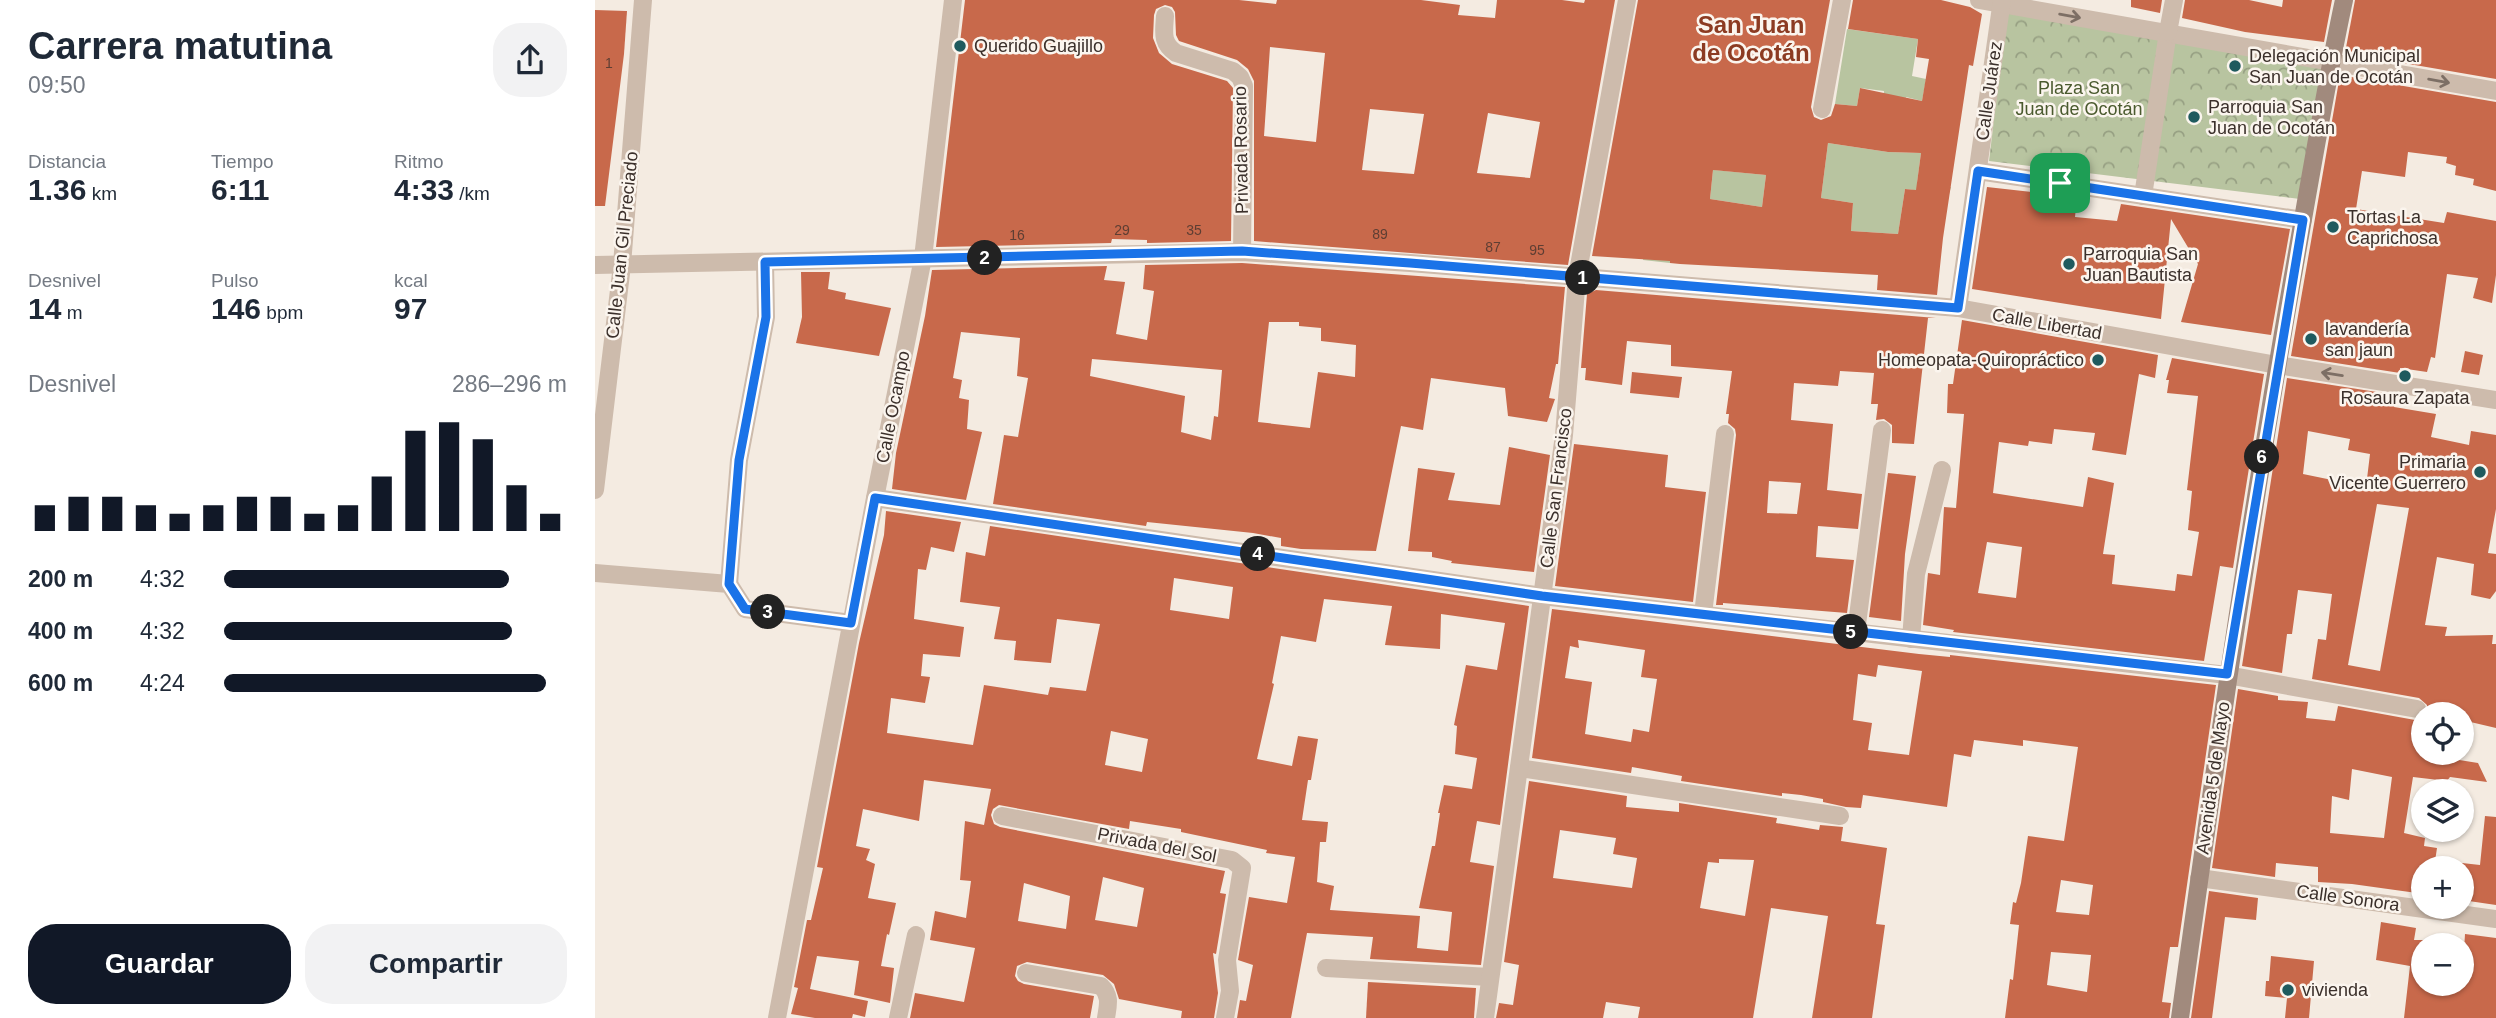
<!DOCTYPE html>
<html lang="es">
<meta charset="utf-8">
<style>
:root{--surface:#fff;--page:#f2f2f3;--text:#1f2937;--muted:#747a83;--accent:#111827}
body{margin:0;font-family:Helvetica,sans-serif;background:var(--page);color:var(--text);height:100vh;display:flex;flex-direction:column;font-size:26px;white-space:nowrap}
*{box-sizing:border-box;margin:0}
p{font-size:23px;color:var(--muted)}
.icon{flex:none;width:38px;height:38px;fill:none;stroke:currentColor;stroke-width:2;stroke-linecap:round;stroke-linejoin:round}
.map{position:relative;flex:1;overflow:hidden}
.details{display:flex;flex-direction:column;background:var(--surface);width:595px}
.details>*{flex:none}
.fabs{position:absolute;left:1816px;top:702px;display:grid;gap:14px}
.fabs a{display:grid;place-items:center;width:63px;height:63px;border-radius:50%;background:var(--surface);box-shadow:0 2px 5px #0004;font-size:35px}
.pin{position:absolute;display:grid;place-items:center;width:60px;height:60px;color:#fff;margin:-30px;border-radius:14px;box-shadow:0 4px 10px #0006}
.km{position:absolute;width:35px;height:35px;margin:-18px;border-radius:50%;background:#222;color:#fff;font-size:19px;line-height:35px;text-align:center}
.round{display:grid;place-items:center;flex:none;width:74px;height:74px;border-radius:28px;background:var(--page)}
.overview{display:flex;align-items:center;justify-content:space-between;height:119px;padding:0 28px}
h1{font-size:38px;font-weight:800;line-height:52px}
.metrics{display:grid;grid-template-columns:repeat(3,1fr);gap:10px;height:119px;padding:7px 28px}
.metrics div{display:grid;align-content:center}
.metrics b{font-size:30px;font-weight:800}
.metrics small{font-size:19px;font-weight:400}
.metrics p{font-size:19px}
.chart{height:196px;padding:14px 28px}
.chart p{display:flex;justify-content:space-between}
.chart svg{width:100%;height:126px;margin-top:7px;stroke:var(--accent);stroke-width:6}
.cta{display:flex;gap:14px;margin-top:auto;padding:14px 28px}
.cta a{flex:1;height:80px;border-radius:28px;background:var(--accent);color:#fff;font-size:28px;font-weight:800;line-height:80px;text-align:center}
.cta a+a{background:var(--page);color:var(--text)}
ul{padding:0 28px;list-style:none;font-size:23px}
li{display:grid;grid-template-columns:112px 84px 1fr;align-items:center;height:52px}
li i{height:18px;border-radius:9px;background:var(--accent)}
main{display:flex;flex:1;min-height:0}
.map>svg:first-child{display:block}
.green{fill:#b8c4a0}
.park{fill:url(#park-crowns)}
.building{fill:#c8694b;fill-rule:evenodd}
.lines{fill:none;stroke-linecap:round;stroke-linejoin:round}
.pedestrian{stroke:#cdbbac;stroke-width:18}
.minor{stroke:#cdbbac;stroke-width:18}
.tertiary{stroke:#cdbbac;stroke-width:18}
.secondary{stroke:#a18a7d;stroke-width:18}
.oneway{stroke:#7d6f65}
.route-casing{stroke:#fff;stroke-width:14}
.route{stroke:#1a73e8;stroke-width:9}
.poi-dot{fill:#1f5a5e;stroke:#fbf5ee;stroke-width:2.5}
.labels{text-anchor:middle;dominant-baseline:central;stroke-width:5;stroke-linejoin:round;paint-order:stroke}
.number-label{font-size:14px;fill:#5e3e33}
.poi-label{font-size:18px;fill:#3b302b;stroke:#fbf5ee;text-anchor:start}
.park-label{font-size:18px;fill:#4a5a2e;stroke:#fbf5ee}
.street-label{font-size:18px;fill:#3b302b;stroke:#fbf5ee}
.district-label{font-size:24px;font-weight:bold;fill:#8c3b22;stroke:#fbf5ee}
</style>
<main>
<section class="details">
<div class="overview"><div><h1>Carrera matutina</h1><p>09:50</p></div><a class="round"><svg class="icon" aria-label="share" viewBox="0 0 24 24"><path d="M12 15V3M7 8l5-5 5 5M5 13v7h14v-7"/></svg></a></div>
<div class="metrics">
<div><p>Distancia</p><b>1.36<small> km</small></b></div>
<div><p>Tiempo</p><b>6:11</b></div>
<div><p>Ritmo</p><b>4:33<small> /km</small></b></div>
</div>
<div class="metrics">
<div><p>Desnivel</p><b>14<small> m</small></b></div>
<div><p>Pulso</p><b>146<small> bpm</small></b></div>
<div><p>kcal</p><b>97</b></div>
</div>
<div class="chart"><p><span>Desnivel</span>286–296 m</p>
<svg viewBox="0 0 160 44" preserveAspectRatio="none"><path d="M5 44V35M15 44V32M25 44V32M35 44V35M45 44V38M55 44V35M65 44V32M75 44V32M85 44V38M95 44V35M105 44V25M115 44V9M125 44V6M135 44V12M145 44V28M155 44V38"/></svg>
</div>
<ul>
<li><b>200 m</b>4:32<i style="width:83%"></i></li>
<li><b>400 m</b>4:32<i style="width:84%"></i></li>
<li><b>600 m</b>4:24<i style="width:94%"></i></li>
</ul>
<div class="cta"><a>Guardar</a><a>Compartir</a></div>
</section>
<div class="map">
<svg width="1901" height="1018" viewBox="0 0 1901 1018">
<defs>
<pattern id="park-crowns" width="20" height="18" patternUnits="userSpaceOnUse" patternTransform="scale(1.75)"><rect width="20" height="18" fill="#b8c4a0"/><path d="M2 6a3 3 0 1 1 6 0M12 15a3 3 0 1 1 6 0" fill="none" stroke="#97a083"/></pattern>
</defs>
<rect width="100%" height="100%" fill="#f4ebe1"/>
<g class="green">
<polygon points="1252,29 1323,39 1317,76 1331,79 1327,101 1311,97 1309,107 1288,103 1289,91 1265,88 1262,106 1240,104"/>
<polygon points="1233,143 1293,152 1326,153 1322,183 1356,187 1354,194 1310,189 1303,234 1256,231 1258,203 1226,198"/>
<polygon points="1061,158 1119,170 1171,175 1167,207 1115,199 1112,224 1079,221 1075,263 1048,260 1058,189 1115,199 1118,170"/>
</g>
<polygon class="park" points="1412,11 1727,68 1705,199 1394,161"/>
<g class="building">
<path d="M 370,0 L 644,0 L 681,4 L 682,0 L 826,0 L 865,5 L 863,15 L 900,18 L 902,0 L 967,0 L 989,3 L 990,0 L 1020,0 L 973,265 L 659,241 L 659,81 L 653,69 L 642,60 L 584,41 L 581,35 L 580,12 L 577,7 L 570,5 L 561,9 L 559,15 L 558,38 L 564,53 L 577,64 L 632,81 L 638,88 L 636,241 L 552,243 L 552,240 L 517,239 L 516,243 L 341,247 ZM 675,47 L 730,53 L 721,142 L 669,136 ZM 775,109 L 829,114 L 819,174 L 767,170 ZM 893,113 L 945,122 L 935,178 L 882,173 Z"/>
<path d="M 1043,0 L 1235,0 L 1216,107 L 1219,117 L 1226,120 L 1236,116 L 1240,104 L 1262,106 L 1265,88 L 1327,101 L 1334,59 L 1321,57 L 1323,39 L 1253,29 L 1258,0 L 1346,0 L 1375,7 L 1387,14 L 1378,66 L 1374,65 L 1348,238 L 1342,295 L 1282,290 L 1283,275 L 1085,264 L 1075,263 L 1075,261 L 997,256 ZM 1233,143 L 1293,152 L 1326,153 L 1321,190 L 1310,189 L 1303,234 L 1256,231 L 1258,203 L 1226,198 ZM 1118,170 L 1171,175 L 1167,207 L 1115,199 Z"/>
<polygon points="1536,0 1567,0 1565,13 1536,7"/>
<polygon points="1590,0 1654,0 1687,7 1688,0 1737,0 1729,42 1650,32 1587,18"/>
<polygon points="1760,0 1901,0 1901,79 1750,53"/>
<polygon points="0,10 32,11 29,54 10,206 0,206"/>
<polygon points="1745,75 1901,102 1901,191 1878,185 1879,179 1860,175 1861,166 1851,163 1852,157 1813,152 1810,177 1767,171 1761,209 1849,223 1852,212 1901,221 1901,275 1897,303 1878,298 1883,278 1852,274 1840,358 1836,357 1832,372 1805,368 1805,373 1696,356"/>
<polygon points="1392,187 1482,197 1480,217 1522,221 1526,204 1695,229 1676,335 1586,322 1603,264 1576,219 1566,319 1377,289"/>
<path d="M 647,263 L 970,287 L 963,364 L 961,364 L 954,398 L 960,399 L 952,422 L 913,416 L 910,388 L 836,378 L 828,430 L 806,426 L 781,551 L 706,549 L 686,546 L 686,538 L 658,533 L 552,522 L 551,526 L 398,504 L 409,435 L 423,437 L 433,378 L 422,376 L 425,338 L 366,332 L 358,378 L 367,380 L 364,398 L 374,400 L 372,429 L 387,432 L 371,500 L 297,489 L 301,453 L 330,316 L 337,270 L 512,266 L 509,280 L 530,282 L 521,334 L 552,340 L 559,291 L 548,289 L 550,265 ZM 674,322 L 704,322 L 704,326 L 726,328 L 726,341 L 761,345 L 760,377 L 723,372 L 715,428 L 663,422 ZM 497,359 L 627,370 L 623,417 L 619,416 L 616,440 L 586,432 L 590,396 L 495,376 Z"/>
<polygon points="206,272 235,272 233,289 251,293 250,299 296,308 284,356 201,343 207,317"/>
<path d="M 1001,290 L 1341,318 L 1333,318 L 1319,444 L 1297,443 L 1297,425 L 1289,419 L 1281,420 L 1283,404 L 1276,404 L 1279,373 L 1245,371 L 1243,386 L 1199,383 L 1196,420 L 1238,424 L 1232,490 L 1267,494 L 1263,529 L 1223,526 L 1221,557 L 1259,560 L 1252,613 L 1128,603 L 1128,605 L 1121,605 L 1141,435 L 1140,429 L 1133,423 L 1134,414 L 1131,414 L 1137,371 L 1076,366 L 1076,345 L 1032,341 L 1027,385 L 990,380 L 991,368 L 986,368 L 992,294 ZM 1174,481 L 1206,483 L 1202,514 L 1172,513 Z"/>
<path d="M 1367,320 L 1563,355 L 1560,378 L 1544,374 L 1531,455 L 1497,450 L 1500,433 L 1459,429 L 1457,444 L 1434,441 L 1433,446 L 1404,442 L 1398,493 L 1488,507 L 1493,477 L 1519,483 L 1508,554 L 1520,555 L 1517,584 L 1580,591 L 1582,574 L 1597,576 L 1604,532 L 1593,530 L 1597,491 L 1592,490 L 1603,396 L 1572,393 L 1574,380 L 1571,380 L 1577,358 L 1669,374 L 1638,568 L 1625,566 L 1609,661 L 1358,632 L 1359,630 L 1328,625 L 1333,573 L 1345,575 L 1349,507 L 1361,508 L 1369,414 L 1352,413 L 1353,384 L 1358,384 ZM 1392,542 L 1427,547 L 1421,598 L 1383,593 Z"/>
<polygon points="1870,351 1888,355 1884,375 1866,372"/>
<polygon points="1037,372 1087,377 1084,398 1035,393"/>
<path d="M 1692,378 L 1801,395 L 1799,407 L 1841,414 L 1836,437 L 1874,445 L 1876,431 L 1901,435 L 1901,509 L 1893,553 L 1901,554 L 1901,591 L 1895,599 L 1876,595 L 1879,564 L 1842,557 L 1830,625 L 1852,627 L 1850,636 L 1898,635 L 1897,644 L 1901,644 L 1901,728 L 1867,720 L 1867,714 L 1832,714 L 1832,705 L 1824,698 L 1717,679 L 1723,639 L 1731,640 L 1737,594 L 1703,590 L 1697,634 L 1692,634 L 1687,673 L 1647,666 ZM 1713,431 L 1755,439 L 1753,450 L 1775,454 L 1771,487 L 1708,474 ZM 1782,504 L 1814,508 L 1785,671 L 1753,665 Z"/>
<polygon points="979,444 1073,455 1070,487 1111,492 1098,602 960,586"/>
<polygon points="914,447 955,455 939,572 856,563 857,561 837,557 837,552 813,551 823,468 860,473 853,500 905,505"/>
<polygon points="1293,473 1321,476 1310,554 1306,621 1274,617"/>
<path d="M 291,511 L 366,522 L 359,552 L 336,547 L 331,570 L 323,569 L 319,619 L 369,627 L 365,657 L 328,654 L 326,676 L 335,677 L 330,703 L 296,698 L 292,733 L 378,745 L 389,685 L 453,695 L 455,687 L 491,691 L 505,624 L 462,619 L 456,663 L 419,660 L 421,641 L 399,639 L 405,607 L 365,602 L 371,552 L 390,556 L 395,526 L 934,606 L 905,825 L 882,821 L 875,862 L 899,866 L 886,965 L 775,959 L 778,937 L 712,933 L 696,1018 L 642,1018 L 645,1000 L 651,1001 L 658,965 L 643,960 L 654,897 L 692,903 L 700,857 L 671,853 L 672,850 L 586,832 L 586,829 L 535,821 L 534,829 L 404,805 L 398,809 L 396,815 L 399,824 L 405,827 L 630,871 L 625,893 L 631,894 L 621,954 L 618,953 L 623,993 L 619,1018 L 586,1018 L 587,1011 L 524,999 L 519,984 L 508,975 L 432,962 L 422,966 L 420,976 L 423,981 L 429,984 L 499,996 L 495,1018 L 315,1018 L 320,993 L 369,1002 L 380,948 L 335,940 L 340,911 L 371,918 L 376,881 L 365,880 L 370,821 L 389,825 L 396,789 L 329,780 L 324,821 L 268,809 L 261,846 L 275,849 L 271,860 L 280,864 L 273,898 L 301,903 L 294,935 L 292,934 L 286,966 L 299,968 L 295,1003 L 259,995 L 264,961 L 222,956 L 215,989 L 273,1001 L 270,1017 L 258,1014 L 257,1018 L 220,1018 L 196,1014 L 203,988 L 199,987 L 212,920 L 216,920 L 228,868 L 222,867 L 264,643 L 289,535 ZM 579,578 L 638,587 L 634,619 L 575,610 ZM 729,599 L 797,606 L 790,645 L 845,649 L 846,614 L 910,623 L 902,670 L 871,665 L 859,725 L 862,726 L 860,754 L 882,758 L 877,789 L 849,785 L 843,813 L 845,813 L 840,846 L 837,846 L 824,908 L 857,912 L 853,951 L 822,948 L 825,916 L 735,910 L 739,886 L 722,882 L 725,842 L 731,842 L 733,822 L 707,820 L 713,780 L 716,780 L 723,739 L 703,736 L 697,766 L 662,759 L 679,684 L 677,683 L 686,636 L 721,642 ZM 516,731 L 553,739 L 547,772 L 510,765 ZM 508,877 L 549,888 L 542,927 L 500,920 ZM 429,883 L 475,896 L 471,929 L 423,921 Z"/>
<path d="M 957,609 L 1324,654 L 1355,657 L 1355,655 L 1621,685 L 1583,947 L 1575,947 L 1567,1002 L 1576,1003 L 1574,1018 L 1410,1018 L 1415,979 L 1418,980 L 1424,925 L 1415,924 L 1418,902 L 1421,903 L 1426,883 L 1433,836 L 1469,841 L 1483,747 L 1428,740 L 1428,746 L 1379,740 L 1376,757 L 1359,754 L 1352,807 L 1268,795 L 1266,808 L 1251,807 L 1228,802 L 1228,799 L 1206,795 L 1187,793 L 1187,796 L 1086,781 L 1087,776 L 1037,767 L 1036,773 L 937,758 ZM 983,640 L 1050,650 L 1046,677 L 1062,679 L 1054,732 L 1038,729 L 1036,742 L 990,734 L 997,682 L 970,678 L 975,646 L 984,648 ZM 1283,665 L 1327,671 L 1314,755 L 1273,750 L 1277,723 L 1258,720 L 1263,674 L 1281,677 ZM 1466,880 L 1498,885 L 1494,915 L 1461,912 ZM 1456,952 L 1496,955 L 1492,992 L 1452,985 Z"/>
<path d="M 1643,689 L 1683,696 L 1683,700 L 1713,702 L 1711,718 L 1740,721 L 1743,706 L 1820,720 L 1829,718 L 1829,752 L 1859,752 L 1858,759 L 1883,763 L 1892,782 L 1855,777 L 1852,781 L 1818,777 L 1809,833 L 1830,838 L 1829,846 L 1842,848 L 1839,868 L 1829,868 L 1829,894 L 1757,884 L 1723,882 L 1723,867 L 1681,863 L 1680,877 L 1617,868 ZM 1757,769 L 1797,777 L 1789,838 L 1735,833 L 1737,796 L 1754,800 Z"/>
<path d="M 934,781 L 1032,796 L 1031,807 L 1084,812 L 1084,803 L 1182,818 L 1181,823 L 1224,830 L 1225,825 L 1248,827 L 1246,841 L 1292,848 L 1281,924 L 1290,925 L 1277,1018 L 1217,1018 L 1233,916 L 1176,908 L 1158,1018 L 1043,1018 L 1045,1007 L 1011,1002 L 1008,1018 L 901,1018 L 904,1003 L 918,1005 L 924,965 L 909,962 ZM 965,830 L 1021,838 L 1018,854 L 1042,858 L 1037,888 L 958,878 ZM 1124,859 L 1159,860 L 1150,916 L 1105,908 L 1113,862 L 1124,863 Z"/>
<polygon points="1890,816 1901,817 1901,905 1867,900 1867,863 1885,865"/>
<polygon points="1614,891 1663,898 1661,920 1630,917 1617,1018 1596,1018"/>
<polygon points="1786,922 1821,928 1819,940 1829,940 1829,984 1867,984 1870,934 1901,938 1901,1018 1809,1018 1815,966 1781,960"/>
<polygon points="1676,956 1719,961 1714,1018 1690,1018 1692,998 1670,996 1671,981 1674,981"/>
<polygon points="773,982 881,988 879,1018 771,1018"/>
</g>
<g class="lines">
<g class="pedestrian">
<polyline points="1383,171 1708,220"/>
<polyline points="1548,196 1573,32"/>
</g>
<g class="minor">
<polyline points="1384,0 1901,91"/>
<path d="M 570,16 C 569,32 566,43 581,53 L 638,71 L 645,77 L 649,86 L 647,252"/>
<polyline points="1573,32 1579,0"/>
<polyline points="1227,109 1247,0"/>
<polyline points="0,265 647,252 815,263 1363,308 1682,365 1901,400"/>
<polyline points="1363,308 1407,0"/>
<polyline points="0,490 27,265 48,0"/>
<polyline points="280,498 947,596 1632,675 1822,709"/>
<polyline points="0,573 134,584 150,609 256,623"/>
<polyline points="134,584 144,460 171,317 170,262"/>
<polyline points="1108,614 1130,434"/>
<polyline points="1261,632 1287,430"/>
<polyline points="1316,639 1321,574 1347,470"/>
<polyline points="924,768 1245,816"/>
<polyline points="407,816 637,860 647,868 632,960 635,991 630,1018"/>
<polyline points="1604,878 1901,919"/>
<polyline points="731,968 895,977"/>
<path d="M 431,973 L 506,986 C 516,996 513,1005 511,1018"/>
<polyline points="303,1018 321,935"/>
<polyline points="890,1018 969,435 982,277 1032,0"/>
</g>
<polyline class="tertiary" points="182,1018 280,498 328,258 358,0"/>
<path class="secondary" d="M 1585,1018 C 1619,772 1654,526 1697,281 C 1714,187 1729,93 1749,0"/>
</g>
<defs><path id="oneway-shaft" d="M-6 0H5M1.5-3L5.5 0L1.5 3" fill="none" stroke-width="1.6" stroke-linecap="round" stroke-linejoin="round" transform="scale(1.75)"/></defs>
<g class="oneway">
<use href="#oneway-shaft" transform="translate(1475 16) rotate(10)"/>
<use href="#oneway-shaft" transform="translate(1844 81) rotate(10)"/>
<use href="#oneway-shaft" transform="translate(1737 374) rotate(-171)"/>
</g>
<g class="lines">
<defs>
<polygon id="route" points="1383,171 1708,220 1632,674 947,596 280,498 256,623 150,609 134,584 144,460 171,317 170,262 647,251 815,263 1363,308"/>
</defs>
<use href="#route" class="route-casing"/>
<use href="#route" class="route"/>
</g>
<g class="poi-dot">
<circle cx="365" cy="46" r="7"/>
<circle cx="1640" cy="66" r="7"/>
<circle cx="1599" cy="117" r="7"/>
<circle cx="1738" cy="227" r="7"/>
<circle cx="1474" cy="264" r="7"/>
<circle cx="1716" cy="339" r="7"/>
<circle cx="1503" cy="360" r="7"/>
<circle cx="1810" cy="376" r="7"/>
<circle cx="1885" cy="472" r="7"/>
<circle cx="1693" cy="990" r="7"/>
</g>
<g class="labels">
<g class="number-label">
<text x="14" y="63">1</text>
<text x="527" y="230">29</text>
<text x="599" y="230">35</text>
<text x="785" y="234">89</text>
<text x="422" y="235">16</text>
<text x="898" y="247">87</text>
<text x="942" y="250">95</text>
</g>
<g class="poi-label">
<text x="379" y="46">Querido Guajillo</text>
<text x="1654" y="56">Delegación Municipal<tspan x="1654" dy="21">San Juan de Ocotán</tspan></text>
<text x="1613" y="107">Parroquia San<tspan x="1613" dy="21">Juan de Ocotán</tspan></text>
<text x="1752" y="217">Tortas La<tspan x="1752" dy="21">Caprichosa</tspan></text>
<text x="1488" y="254">Parroquia San<tspan x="1488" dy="21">Juan Bautista</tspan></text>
<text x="1730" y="329">lavandería<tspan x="1730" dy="21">san jaun</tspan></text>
<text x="1489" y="360" text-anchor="end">Homeopata-Quiropráctico</text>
<text x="1810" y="398" text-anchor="middle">Rosaura Zapata</text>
<text x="1871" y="462" text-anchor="end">Primaria<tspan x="1871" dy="21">Vicente Guerrero</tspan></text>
<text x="1707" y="990">vivienda</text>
</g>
<g class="park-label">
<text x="1484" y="88">Plaza San<tspan x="1484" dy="21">Juan de Ocotán</tspan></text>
</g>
<g class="street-label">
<text transform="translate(1394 91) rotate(-82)">Calle Juárez</text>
<text transform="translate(646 150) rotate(-91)">Privada Rosario</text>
<text transform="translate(27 245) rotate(-84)">Calle Juan Gil Preciado</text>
<text transform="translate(1452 324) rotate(10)">Calle Libertad</text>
<text transform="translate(298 407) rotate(-79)">Calle Ocampo</text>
<text transform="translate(961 488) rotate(-83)">Calle San Francisco</text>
<text transform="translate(1618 778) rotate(-82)">Avenida 5 de Mayo</text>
<text transform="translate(562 845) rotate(11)">Privada del Sol</text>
<text transform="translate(1753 898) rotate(8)">Calle Sonora</text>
</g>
<g class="district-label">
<text x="1156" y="24">San Juan<tspan x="1156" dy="28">de Ocotán</tspan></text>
</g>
</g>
</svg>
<div class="fabs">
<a><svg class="icon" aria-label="locate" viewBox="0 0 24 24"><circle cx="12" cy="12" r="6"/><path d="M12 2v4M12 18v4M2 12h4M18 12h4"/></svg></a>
<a><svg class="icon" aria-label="layers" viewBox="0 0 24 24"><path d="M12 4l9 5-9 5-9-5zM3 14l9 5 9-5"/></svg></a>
<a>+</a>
<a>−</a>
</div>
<div class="pin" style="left:1465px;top:183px;background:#1e9e55"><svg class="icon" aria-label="arrive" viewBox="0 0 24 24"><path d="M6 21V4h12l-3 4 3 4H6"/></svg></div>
<b class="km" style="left:988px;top:278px">1</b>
<b class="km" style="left:390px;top:258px">2</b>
<b class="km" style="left:173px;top:612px">3</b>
<b class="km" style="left:663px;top:554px">4</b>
<b class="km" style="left:1256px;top:632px">5</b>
<b class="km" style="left:1667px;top:457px">6</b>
</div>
</main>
